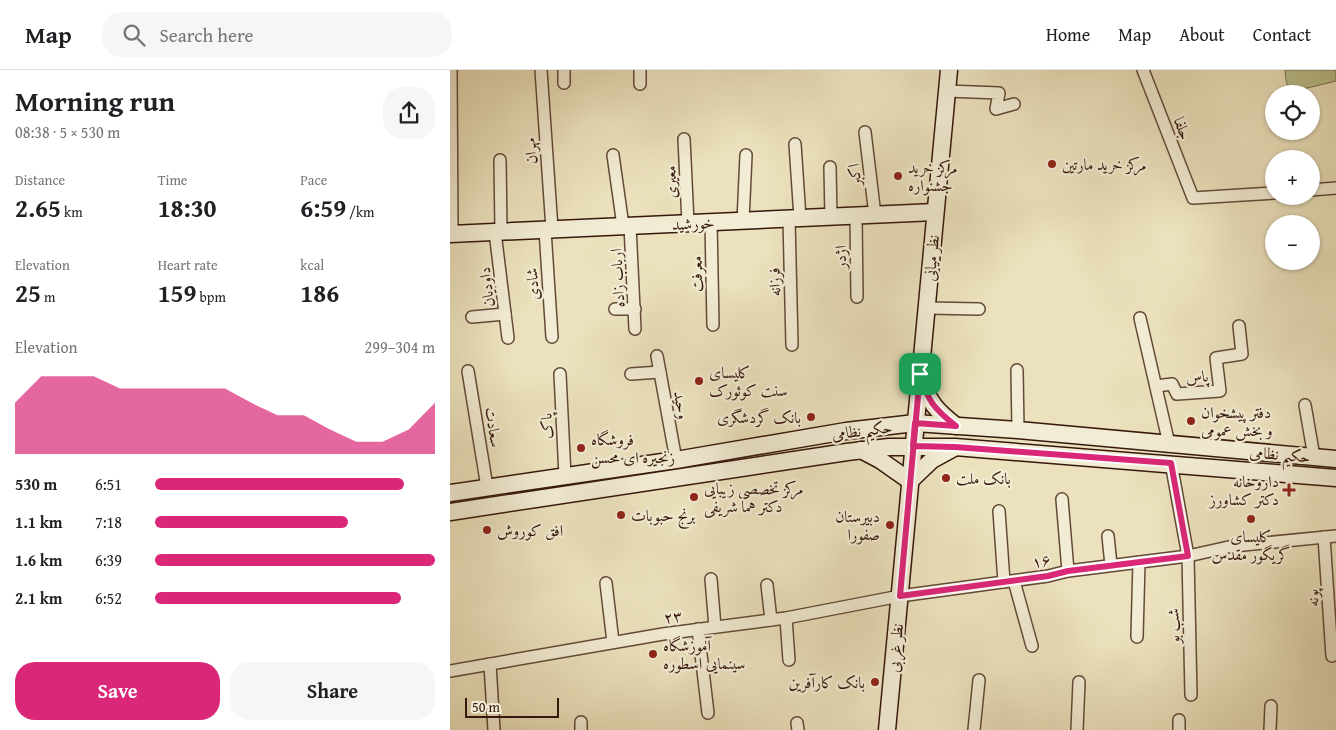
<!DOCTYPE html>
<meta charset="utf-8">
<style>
:root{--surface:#fff;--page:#f6f6f6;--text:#202124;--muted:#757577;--line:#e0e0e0;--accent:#db2777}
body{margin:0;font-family:"Gentium Book Plus",Amiri,serif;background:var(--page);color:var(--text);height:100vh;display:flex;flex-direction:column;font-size:19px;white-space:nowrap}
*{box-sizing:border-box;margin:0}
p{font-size:16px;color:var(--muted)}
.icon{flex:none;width:28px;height:28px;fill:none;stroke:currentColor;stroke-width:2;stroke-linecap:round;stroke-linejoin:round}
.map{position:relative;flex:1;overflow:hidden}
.drawer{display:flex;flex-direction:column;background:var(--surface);width:450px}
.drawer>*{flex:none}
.tools{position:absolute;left:815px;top:15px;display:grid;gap:10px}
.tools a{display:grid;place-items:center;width:55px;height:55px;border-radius:50%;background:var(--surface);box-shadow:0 1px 4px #0004;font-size:25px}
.scale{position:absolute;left:15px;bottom:12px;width:94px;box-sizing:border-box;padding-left:5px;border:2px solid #36170c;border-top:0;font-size:14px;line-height:18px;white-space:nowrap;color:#36170c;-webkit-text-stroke:4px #f2ecd4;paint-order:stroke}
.pin{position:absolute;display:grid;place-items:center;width:42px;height:42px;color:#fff;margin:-21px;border-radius:10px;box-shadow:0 2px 8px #0006}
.round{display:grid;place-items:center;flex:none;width:52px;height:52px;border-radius:20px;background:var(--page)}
.head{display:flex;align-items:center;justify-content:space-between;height:85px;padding:0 15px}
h1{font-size:28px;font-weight:600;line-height:38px}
.stats{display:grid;grid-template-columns:repeat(3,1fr);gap:8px;height:85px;padding:5px 15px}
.stats div{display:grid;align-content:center}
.stats b{font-size:25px;font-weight:600}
.stats small{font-size:14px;font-weight:400}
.stats p{font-size:14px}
.chart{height:140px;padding:10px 15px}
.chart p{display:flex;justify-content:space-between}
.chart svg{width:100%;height:90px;margin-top:5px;fill:var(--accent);opacity:.7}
.primary-button{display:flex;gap:10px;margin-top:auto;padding:10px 15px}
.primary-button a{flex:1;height:58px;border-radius:20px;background:var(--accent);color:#fff;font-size:20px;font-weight:600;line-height:58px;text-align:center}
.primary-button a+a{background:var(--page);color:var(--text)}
ul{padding:0 15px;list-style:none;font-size:16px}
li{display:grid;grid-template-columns:80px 60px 1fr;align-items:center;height:38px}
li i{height:12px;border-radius:6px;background:var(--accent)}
header{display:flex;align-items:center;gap:30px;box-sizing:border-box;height:70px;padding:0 25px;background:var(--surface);border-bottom:1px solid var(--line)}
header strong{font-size:24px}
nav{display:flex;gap:28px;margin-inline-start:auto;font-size:18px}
.search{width:350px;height:45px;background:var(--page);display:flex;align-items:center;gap:12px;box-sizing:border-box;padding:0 18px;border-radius:20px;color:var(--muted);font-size:19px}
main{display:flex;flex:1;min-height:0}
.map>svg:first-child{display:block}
.green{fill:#bcc28e;stroke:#796c4d}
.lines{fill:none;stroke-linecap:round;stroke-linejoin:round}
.street-casing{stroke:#634a38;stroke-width:14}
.secondary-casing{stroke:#36170c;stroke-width:19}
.street{stroke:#f2ecd4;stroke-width:11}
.secondary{stroke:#f2ecd4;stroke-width:16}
.route-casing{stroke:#fff;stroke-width:10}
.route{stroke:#db2777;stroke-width:6}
.poi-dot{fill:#8f2418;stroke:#f2ecd4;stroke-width:2}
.labels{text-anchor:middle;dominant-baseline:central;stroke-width:4.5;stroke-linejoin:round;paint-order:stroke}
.street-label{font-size:16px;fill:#36170c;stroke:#f2ecd4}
.poi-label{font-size:16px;fill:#36170c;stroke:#f2ecd4;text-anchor:start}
</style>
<header>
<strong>Map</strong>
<div class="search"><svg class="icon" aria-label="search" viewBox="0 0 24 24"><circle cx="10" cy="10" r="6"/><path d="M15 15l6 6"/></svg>Search here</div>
<nav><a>Home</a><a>Map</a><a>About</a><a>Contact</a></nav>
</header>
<main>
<section class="drawer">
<div class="head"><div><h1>Morning run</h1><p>08:38 · 5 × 530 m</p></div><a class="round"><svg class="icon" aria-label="share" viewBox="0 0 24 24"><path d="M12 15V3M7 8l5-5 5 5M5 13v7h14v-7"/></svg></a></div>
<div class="stats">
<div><p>Distance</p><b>2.65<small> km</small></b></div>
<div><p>Time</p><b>18:30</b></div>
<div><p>Pace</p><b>6:59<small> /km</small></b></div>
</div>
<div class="stats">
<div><p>Elevation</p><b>25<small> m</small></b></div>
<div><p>Heart rate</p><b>159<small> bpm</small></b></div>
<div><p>kcal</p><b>186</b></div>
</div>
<div class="chart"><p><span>Elevation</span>299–304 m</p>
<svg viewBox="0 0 160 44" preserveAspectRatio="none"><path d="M0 44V19L10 6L20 6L30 6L40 12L50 12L60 12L70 12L80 12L90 19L100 25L110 25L120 32L130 38L140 38L150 32L160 19V44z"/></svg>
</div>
<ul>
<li><b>530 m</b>6:51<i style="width:89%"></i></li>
<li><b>1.1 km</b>7:18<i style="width:69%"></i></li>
<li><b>1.6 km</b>6:39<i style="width:100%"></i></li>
<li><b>2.1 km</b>6:52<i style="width:88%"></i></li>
</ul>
<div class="primary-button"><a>Save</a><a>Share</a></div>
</section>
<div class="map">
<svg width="886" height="660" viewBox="0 0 886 660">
<rect width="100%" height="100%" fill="#ebe2bd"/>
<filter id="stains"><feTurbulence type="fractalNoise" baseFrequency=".004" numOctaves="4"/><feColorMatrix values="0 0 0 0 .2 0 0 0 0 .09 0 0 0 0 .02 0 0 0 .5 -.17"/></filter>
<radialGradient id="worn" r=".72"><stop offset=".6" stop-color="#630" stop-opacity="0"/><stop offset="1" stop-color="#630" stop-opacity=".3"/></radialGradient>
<path class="green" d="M 835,0 L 886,0 L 886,11 L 845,21 C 835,18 836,9 835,0 Z"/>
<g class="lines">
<defs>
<g id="street">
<polyline points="1,0 2,164"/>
<polyline points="91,0 102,159"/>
<polyline points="693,0 743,128 824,123"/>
<polyline points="114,13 114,0"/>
<polyline points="190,14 190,0"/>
<polyline points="497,21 549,23 546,39 564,34"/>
<polyline points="415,62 425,145"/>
<polyline points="234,69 238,153"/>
<polyline points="345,74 350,148"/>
<polyline points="163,85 173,156"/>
<polyline points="50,90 51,162"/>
<polyline points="380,97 381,147"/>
<polyline points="861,120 886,118"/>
<polyline points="406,146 407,227"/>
<polyline points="339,149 342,275"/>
<polyline points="293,151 296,85"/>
<polyline points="261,152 263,255"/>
<polyline points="180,156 185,259"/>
<polyline points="95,160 102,267"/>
<polyline points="45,162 58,268"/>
<polyline points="477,238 529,239"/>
<polyline points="165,239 185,239"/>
<polyline points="22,247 55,244"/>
<polyline points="690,248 719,374"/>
<polyline points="207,286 226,390"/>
<polyline points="567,300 568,360"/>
<polyline points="18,301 37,417"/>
<polyline points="110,304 115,406"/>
<polyline points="181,304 210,302"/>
<polyline points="706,316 722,314 727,324 770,321 766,288 792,284 789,256"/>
<polyline points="855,335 864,387"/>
<polyline points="721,393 738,486 741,625"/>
<polyline points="612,429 618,501"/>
<polyline points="549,441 554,512"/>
<polyline points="658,466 661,495"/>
<polyline points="874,467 882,586"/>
<polyline points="261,509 265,557"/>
<polyline points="564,511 582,576"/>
<polyline points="156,513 163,572"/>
<polyline points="317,515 321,550"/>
<polyline points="336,548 339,590"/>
<polyline points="248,559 258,643"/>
<polyline points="687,567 689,492"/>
<polyline points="40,594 44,660"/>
<polyline points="0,601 213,564 336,548 450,526 598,506 618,501 738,486 783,476 886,466"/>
<polyline points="131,652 131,660"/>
<polyline points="347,653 348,660"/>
<polyline points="524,660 529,610"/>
<polyline points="627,660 629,612"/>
<polyline points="729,660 729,650"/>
<polyline points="820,660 821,636"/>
</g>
<g id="secondary">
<polyline points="0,164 485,142"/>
<path d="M 471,309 C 479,333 487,341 506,356"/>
<polyline points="411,380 430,390 460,411"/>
<polyline points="460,411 482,390 504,378"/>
<polyline points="0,423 226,390 396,361 465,353 568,360 886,389"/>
<polyline points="0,442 397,382 439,377 505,377 886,408"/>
<polyline points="437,660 499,0"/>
</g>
</defs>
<use href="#street" class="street-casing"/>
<use href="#secondary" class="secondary-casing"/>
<use href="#street" class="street"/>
<use href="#secondary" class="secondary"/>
</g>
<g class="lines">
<defs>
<path id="route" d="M 470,304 L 450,526 L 598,506 L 618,501 L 738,486 L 721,393 L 505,377 L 463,376 L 465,353 L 506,356 C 483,338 478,331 470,304"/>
</defs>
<use href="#route" class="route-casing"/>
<use href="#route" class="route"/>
</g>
<g class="poi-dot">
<circle cx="602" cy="94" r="5"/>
<circle cx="448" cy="106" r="5"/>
<circle cx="249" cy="311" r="5"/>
<circle cx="361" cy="347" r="5"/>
<circle cx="741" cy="351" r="5"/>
<circle cx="131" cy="378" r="5"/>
<circle cx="496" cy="408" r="5"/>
<path d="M836.5 412.5h5v5h5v5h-5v5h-5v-5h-5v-5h5z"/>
<circle cx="244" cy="427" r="5"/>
<circle cx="171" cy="445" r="5"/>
<circle cx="801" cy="449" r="5"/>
<circle cx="440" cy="455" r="5"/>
<circle cx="37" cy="460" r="5"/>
<circle cx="203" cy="584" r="5"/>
<circle cx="425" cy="612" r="5"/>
</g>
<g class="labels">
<g class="street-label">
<text transform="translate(733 58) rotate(69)">جلفا</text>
<text transform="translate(80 81) rotate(-94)">مهران</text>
<text transform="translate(404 105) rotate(-97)">اکبر</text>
<text transform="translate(220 112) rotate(-92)">معیری</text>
<text transform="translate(243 153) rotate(-3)">خورشید</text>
<text transform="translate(390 187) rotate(-90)">اژدر</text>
<text transform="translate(481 188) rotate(-85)">نظر میانی</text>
<text transform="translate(246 204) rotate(-91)">معرفت</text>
<text transform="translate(167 208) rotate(-93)">ارباب زاده</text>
<text transform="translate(324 212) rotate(-92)">فرزانه</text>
<text transform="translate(82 214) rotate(-94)">شادی</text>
<text transform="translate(36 217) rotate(-97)">داودیان</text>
<text transform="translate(747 306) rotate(-4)">پاس</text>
<text transform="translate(232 335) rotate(80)">وحید</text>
<text transform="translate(96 356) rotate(-93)">پاک</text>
<text transform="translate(44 357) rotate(81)">سعادت</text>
<text transform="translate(412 360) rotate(-7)">حکیم نظامی</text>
<text transform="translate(830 384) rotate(5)">حکیم نظامی</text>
<text transform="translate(591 490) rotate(-11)">۱۶</text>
<text transform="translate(862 528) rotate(-94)">پونه</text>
<text transform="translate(223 546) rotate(-8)">۲۳</text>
<text transform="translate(723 556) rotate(-91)">شب بو</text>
<text transform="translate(445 578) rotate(-85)">نظر غربی</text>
</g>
<g class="poi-label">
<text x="612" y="94">مرکز خرید مارتین</text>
<text x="458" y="97">مرکز خرید<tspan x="458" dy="18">جشنواره</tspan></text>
<text x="259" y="302">کلیسای<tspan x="259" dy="18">سنت کوئورک</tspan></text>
<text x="751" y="342">دفتر پیشخوان<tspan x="751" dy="18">و بخش عمومی</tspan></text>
<text x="351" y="347" text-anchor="end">بانک گردشگری</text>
<text x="141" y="369">فروشگاه<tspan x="141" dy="18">زنجیره ای محسن</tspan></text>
<text x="506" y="408">بانک ملت</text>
<text x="829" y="411" text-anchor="end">داروخانه<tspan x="829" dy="18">دکتر کشاورز</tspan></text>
<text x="254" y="418">مرکز تخصصی زیبایی<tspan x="254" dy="18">دکتر هما شریفی</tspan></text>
<text x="181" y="445">برنج حبوبات</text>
<text x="430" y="446" text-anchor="end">دبیرستان<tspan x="430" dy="18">صفورا</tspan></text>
<text x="47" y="460">افق کوروش</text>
<text x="801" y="466" text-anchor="middle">کلیسای<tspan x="801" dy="18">گریگور مقدس</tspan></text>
<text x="213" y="575">آموزشگاه<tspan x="213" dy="18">سینمایی اسطوره</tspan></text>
<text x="415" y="612" text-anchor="end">بانک کارآفرین</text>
</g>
</g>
<rect width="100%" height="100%" filter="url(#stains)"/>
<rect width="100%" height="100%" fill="url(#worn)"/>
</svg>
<div class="tools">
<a><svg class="icon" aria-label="locate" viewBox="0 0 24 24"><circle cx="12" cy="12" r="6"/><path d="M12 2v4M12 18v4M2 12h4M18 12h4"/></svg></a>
<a>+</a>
<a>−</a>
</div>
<div class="scale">50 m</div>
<div class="pin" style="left:470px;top:304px;background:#1e9e55"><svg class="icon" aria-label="arrive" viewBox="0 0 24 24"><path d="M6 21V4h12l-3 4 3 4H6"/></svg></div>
</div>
</main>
